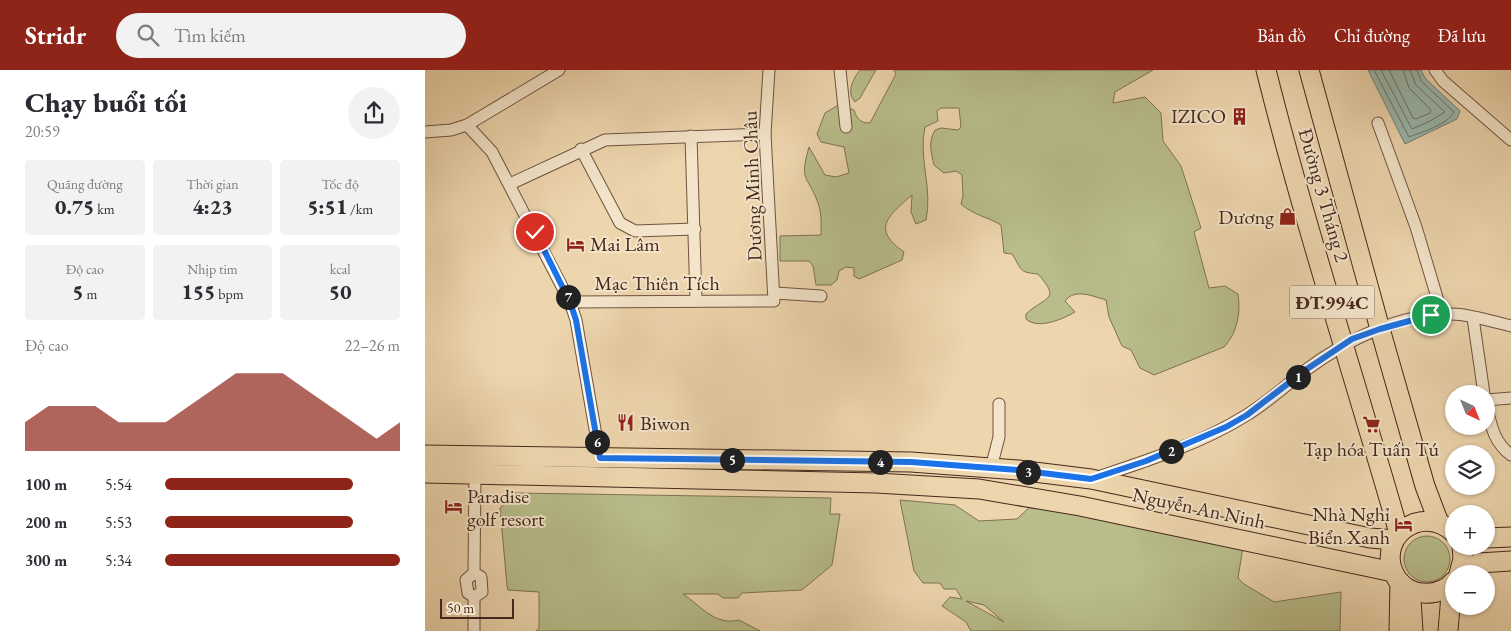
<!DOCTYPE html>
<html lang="vi">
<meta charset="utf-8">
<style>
:root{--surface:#fff;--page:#f2f2f3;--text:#2b2b33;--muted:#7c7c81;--accent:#8f2418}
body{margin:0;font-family:"EB Garamond",serif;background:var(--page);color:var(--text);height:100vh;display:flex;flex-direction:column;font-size:19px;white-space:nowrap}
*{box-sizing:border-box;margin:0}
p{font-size:16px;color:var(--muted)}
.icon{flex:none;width:28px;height:28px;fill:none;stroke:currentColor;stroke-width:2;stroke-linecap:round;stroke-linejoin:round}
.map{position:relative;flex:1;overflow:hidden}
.panel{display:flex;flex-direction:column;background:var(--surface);width:425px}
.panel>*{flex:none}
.needle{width:32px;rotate:137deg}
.fabs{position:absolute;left:1020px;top:315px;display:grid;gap:10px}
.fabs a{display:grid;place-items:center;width:50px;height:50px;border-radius:50%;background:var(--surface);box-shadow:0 1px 4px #0004;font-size:25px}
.scale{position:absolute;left:15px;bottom:12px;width:74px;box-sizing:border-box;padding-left:5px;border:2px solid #46281c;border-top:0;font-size:14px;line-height:18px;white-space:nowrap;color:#46281c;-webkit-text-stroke:4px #f3e4ca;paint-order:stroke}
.pin{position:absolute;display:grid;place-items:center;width:42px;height:42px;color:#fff;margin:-21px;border:2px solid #fff;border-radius:50%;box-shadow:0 1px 5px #0007}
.km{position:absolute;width:25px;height:25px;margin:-12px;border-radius:50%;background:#222;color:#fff;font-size:14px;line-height:25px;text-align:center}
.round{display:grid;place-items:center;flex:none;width:52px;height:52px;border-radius:26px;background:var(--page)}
.overview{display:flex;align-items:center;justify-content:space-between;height:85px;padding:0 25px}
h1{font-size:28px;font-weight:800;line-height:38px}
.figures{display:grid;grid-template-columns:repeat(3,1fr);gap:8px;height:85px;padding:5px 25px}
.figures div{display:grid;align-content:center;border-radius:5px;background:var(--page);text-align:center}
.figures b{font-size:21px;font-weight:800}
.figures small{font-size:14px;font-weight:400}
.figures p{font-size:14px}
.chart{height:140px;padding:10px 25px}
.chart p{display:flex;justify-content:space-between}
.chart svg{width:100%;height:90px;margin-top:5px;fill:var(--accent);opacity:.7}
ul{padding:0 25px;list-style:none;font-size:16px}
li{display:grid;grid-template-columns:80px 60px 1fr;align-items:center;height:38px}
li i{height:12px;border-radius:6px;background:var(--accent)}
header{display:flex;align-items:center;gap:30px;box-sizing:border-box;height:70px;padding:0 25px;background:var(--accent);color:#fff}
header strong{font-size:24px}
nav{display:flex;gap:28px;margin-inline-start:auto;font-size:18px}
.search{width:350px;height:45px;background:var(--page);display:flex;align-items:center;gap:12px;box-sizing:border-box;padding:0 18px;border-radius:28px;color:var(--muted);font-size:19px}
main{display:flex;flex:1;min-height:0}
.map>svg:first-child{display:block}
.green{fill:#b8bd8a;stroke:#7f7253;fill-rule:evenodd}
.water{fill:#99b8ae;stroke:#787e74}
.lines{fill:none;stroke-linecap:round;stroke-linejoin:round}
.shore{stroke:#707065;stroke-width:1}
.minor-casing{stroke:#705340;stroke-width:13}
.primary-casing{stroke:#46281c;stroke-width:21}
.minor{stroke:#f3e4ca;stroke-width:11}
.primary{stroke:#edd5ad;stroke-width:19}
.route-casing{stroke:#fff;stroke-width:10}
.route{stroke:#1a73e8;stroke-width:6}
.labels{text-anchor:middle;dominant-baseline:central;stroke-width:4;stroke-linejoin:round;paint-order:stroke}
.shield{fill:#f3e4ca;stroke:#7a6050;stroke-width:1}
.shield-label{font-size:19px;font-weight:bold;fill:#46281c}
.poi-label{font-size:20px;fill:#46281c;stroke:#f3e4ca;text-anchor:end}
.street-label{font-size:20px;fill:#46281c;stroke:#f3e4ca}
</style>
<header>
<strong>Stridr</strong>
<div class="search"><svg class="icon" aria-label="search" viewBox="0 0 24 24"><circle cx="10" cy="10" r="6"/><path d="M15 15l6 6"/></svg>Tìm kiếm</div>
<nav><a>Bản đồ</a><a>Chỉ đường</a><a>Đã lưu</a></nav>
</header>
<main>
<section class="panel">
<div class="overview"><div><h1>Chạy buổi tối</h1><p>20:59</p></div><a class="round"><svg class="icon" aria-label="share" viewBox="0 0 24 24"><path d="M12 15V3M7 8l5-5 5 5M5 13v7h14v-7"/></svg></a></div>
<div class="figures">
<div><p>Quãng đường</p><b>0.75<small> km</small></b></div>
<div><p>Thời gian</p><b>4:23</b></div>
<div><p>Tốc độ</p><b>5:51<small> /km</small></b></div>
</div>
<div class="figures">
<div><p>Độ cao</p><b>5<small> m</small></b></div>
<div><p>Nhịp tim</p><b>155<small> bpm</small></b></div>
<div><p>kcal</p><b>50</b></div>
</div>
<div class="chart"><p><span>Độ cao</span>22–26 m</p>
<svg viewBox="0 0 160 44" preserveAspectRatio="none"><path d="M0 44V30L10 22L20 22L30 22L40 30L50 30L60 30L70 22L80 14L90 6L100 6L110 6L120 14L130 22L140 30L150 38L160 30V44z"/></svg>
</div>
<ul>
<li><b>100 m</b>5:54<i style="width:80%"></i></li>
<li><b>200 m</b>5:53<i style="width:80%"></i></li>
<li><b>300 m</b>5:34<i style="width:100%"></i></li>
</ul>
</section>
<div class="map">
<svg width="1086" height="561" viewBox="0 0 1086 561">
<rect width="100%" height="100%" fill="#edd5ad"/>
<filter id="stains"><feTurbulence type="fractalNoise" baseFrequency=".004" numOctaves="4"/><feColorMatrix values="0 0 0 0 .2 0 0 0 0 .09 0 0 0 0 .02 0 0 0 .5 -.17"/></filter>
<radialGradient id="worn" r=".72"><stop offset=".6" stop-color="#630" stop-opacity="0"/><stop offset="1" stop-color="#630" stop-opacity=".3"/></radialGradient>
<g class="green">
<path d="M 435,0 L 451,0 L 435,28 L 430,32 C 421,22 428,9 435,0 Z"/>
<path d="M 469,0 L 728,0 L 690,22 L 688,33 L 720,27 L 736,43 L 738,71 L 756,96 L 776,158 L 769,162 L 784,218 L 800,216 L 813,224 C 816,243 812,263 799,277 L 729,305 L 715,298 L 706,280 L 697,276 L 684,247 L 681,230 C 667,226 650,218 640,231 L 650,242 C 638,249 613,260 601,249 L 601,244 C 620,226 637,231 613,204 C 593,202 598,201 587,184 L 579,183 L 576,155 C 563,147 548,145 536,134 L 538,126 L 537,105 L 531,101 L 519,103 L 509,95 C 506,82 503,72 510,60 L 516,58 L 533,60 L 536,57 L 534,38 L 516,38 L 512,41 L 513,51 L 500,57 C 493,88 508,119 501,150 L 491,154 L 486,142 L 487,125 C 463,146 446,159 479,182 L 477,190 L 434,209 L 429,206 L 429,198 L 421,197 L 414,201 L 412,210 L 406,215 L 391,215 L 388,196 L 384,191 L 355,191 L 355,166 L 396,165 C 396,155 397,143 393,133 C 382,103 374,113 384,77 L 400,105 L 411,107 L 424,103 L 419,77 L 396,72 L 392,64 L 400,43 L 415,34 L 429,40 C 432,49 435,53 445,53 L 471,4 Z"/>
<path d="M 91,423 L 406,428 L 405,444 L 415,444 L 407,495 L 377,520 L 317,523 L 313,528 L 298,528 L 293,524 L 258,524 C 276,536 290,556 314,550 L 335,561 L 111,561 L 114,558 L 114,522 L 83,520 L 82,516 L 75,438 Z"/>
<path d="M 475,430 L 530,435 L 554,451 L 592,449 L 607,435 L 818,477 L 813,508 L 819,514 L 849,532 L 916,522 L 915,561 L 546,561 L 541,552 L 517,536 L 525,527 L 537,529 L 531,519 L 519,519 L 515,513 L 498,513 L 489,501 ZM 541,531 L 559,535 L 579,552 Z"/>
<circle cx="1002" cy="489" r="23"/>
</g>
<polygon class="water" points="943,0 996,0 1000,8 1035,41 1032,49 980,74"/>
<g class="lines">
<g class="shore">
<path d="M 949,0 L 984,67 C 997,62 1022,55 1029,42 L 996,11 L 992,0"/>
<polyline points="956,0 987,59 1005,51 1020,42 991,15 985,0"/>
<polyline points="964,0 988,48 991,49 1005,43 1006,40 984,18 978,0"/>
</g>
<defs>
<g id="minor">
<polyline points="415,0 421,57"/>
<polyline points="1010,0 1018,11 1086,70"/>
<polyline points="953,53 991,157 1017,244"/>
<polyline points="42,55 67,82 145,232 151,250 175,388"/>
<polyline points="0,62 26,60 42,55 134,0"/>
<polyline points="266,66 271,231"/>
<polyline points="156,79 195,153 210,161 270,159"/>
<polyline points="85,114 180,70 340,64"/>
<polyline points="350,223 396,226"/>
<polyline points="145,232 349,231 340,64 344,0"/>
<polyline points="1048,248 1059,324"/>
<polyline points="1061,330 1086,328"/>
<path d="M 1061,334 C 1066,354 1068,372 1086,385"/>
<polyline points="566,398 574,367 574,334"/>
<path d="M 670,408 C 721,391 775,374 820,346 C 842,333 861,315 881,300 C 921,270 976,243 1027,244 C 1043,244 1070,252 1086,256"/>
<polyline points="49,527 43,523 41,510 49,503 50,403"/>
<polyline points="49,527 57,522 56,507 49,503"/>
<polyline points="49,561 49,527"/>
</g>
<g id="primary">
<path d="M 841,0 C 880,156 930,309 974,463"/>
<polyline points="884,0 955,259 1000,416 1014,453"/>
<polyline points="0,385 486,392 593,400 666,409 945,468 969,470"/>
<polyline points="0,403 451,413 554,419 655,436 968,502"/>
<path d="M 1029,463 C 996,431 947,470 972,509 C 978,517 988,523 998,523 C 1010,524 1021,520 1029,511"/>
<polyline points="1061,468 1086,467"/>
<polyline points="1035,502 1054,493 1086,491"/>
<polyline points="1034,504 1038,489 1037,476"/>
<polyline points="986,529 988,561"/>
<polyline points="974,561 975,512"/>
<polyline points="1023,561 1027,513"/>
</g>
</defs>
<use href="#minor" class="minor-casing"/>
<use href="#primary" class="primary-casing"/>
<use href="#minor" class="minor"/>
<use href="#primary" class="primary"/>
</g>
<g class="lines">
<defs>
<polyline id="route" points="110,162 145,232 151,250 175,388 486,392 593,400 666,409 721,391 801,357 822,345 882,299 927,269 955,259 1006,245"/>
</defs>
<use href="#route" class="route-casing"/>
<use href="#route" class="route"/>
</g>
<defs>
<symbol id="building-bare" viewBox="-9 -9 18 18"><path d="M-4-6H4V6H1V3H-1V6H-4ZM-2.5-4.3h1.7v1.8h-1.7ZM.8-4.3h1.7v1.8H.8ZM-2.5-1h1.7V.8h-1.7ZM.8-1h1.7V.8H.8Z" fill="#8f2418" stroke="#f3e4ca" stroke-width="2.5" paint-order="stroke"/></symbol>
<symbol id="shop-bare" viewBox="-9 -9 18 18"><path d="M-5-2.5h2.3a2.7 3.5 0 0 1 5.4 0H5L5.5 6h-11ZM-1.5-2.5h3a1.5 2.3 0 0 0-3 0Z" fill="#8f2418" stroke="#f3e4ca" stroke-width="2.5" paint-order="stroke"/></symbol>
<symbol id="hotel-bare" viewBox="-9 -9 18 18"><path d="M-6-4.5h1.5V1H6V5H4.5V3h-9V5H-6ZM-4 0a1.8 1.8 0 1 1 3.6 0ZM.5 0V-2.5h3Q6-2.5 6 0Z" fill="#8f2418" stroke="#f3e4ca" stroke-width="2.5" paint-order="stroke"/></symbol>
<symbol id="restaurant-bare" viewBox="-9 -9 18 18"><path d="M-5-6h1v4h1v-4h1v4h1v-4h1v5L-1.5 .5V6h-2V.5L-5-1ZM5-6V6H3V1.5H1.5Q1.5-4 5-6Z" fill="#8f2418" stroke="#f3e4ca" stroke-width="2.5" paint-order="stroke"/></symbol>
<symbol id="supermarket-bare" viewBox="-9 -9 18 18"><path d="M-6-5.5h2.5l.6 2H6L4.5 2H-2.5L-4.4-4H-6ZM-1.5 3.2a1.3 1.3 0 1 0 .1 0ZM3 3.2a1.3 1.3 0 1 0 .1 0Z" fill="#8f2418" stroke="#f3e4ca" stroke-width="2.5" paint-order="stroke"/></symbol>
</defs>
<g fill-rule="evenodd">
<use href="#building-bare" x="802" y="34" width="25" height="25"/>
<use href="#shop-bare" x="850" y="134" width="25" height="25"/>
<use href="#hotel-bare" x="138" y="162" width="25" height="25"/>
<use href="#restaurant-bare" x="188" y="340" width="25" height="25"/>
<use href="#supermarket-bare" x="934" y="342" width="25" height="25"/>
<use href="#hotel-bare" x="16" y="424" width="25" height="25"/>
<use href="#hotel-bare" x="966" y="442" width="25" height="25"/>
</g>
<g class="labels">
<rect class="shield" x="864.5" y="215.5" width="85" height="33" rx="4"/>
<g class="shield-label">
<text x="907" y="232">ĐT.994C</text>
</g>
<g class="poi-label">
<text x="801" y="46">IZICO</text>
<text x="849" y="147">Dương</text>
<text x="165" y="174" text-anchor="start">Mai Lâm</text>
<text x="215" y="353" text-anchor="start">Biwon</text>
<text x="946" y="379" text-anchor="middle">Tạp hóa Tuấn Tú</text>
<text x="42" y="426" text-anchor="start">Paradise<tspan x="42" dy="23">golf resort</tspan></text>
<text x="965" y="444">Nhà Nghỉ<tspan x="965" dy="23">Biển Xanh</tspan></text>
</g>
<g class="street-label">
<text transform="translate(327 116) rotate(-92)">Dương Minh Châu</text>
<text transform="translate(899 125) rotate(74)">Đường 3 Tháng 2</text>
<text x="232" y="213">Mạc Thiên Tích</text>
<text transform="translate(774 438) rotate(12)">Nguyễn An Ninh</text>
</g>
</g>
<rect width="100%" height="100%" filter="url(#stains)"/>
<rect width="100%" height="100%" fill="url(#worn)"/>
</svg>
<div class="fabs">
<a><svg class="needle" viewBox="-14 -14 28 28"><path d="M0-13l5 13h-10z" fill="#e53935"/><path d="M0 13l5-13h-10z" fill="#7c7c81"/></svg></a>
<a><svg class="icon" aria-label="layers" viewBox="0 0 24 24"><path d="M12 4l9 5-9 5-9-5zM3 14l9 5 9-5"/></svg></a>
<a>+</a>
<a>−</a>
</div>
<div class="scale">50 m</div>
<div class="pin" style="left:1006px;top:245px;background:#1e9e55"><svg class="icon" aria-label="arrive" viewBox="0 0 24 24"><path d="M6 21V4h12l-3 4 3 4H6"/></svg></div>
<div class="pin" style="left:110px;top:162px;background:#d93025"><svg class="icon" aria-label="check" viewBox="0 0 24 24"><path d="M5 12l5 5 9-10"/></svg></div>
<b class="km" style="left:873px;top:307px">1</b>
<b class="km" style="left:746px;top:381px">2</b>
<b class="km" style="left:603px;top:402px">3</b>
<b class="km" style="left:455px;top:392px">4</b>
<b class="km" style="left:307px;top:390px">5</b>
<b class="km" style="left:172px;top:372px">6</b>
<b class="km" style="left:143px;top:227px">7</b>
</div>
</main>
